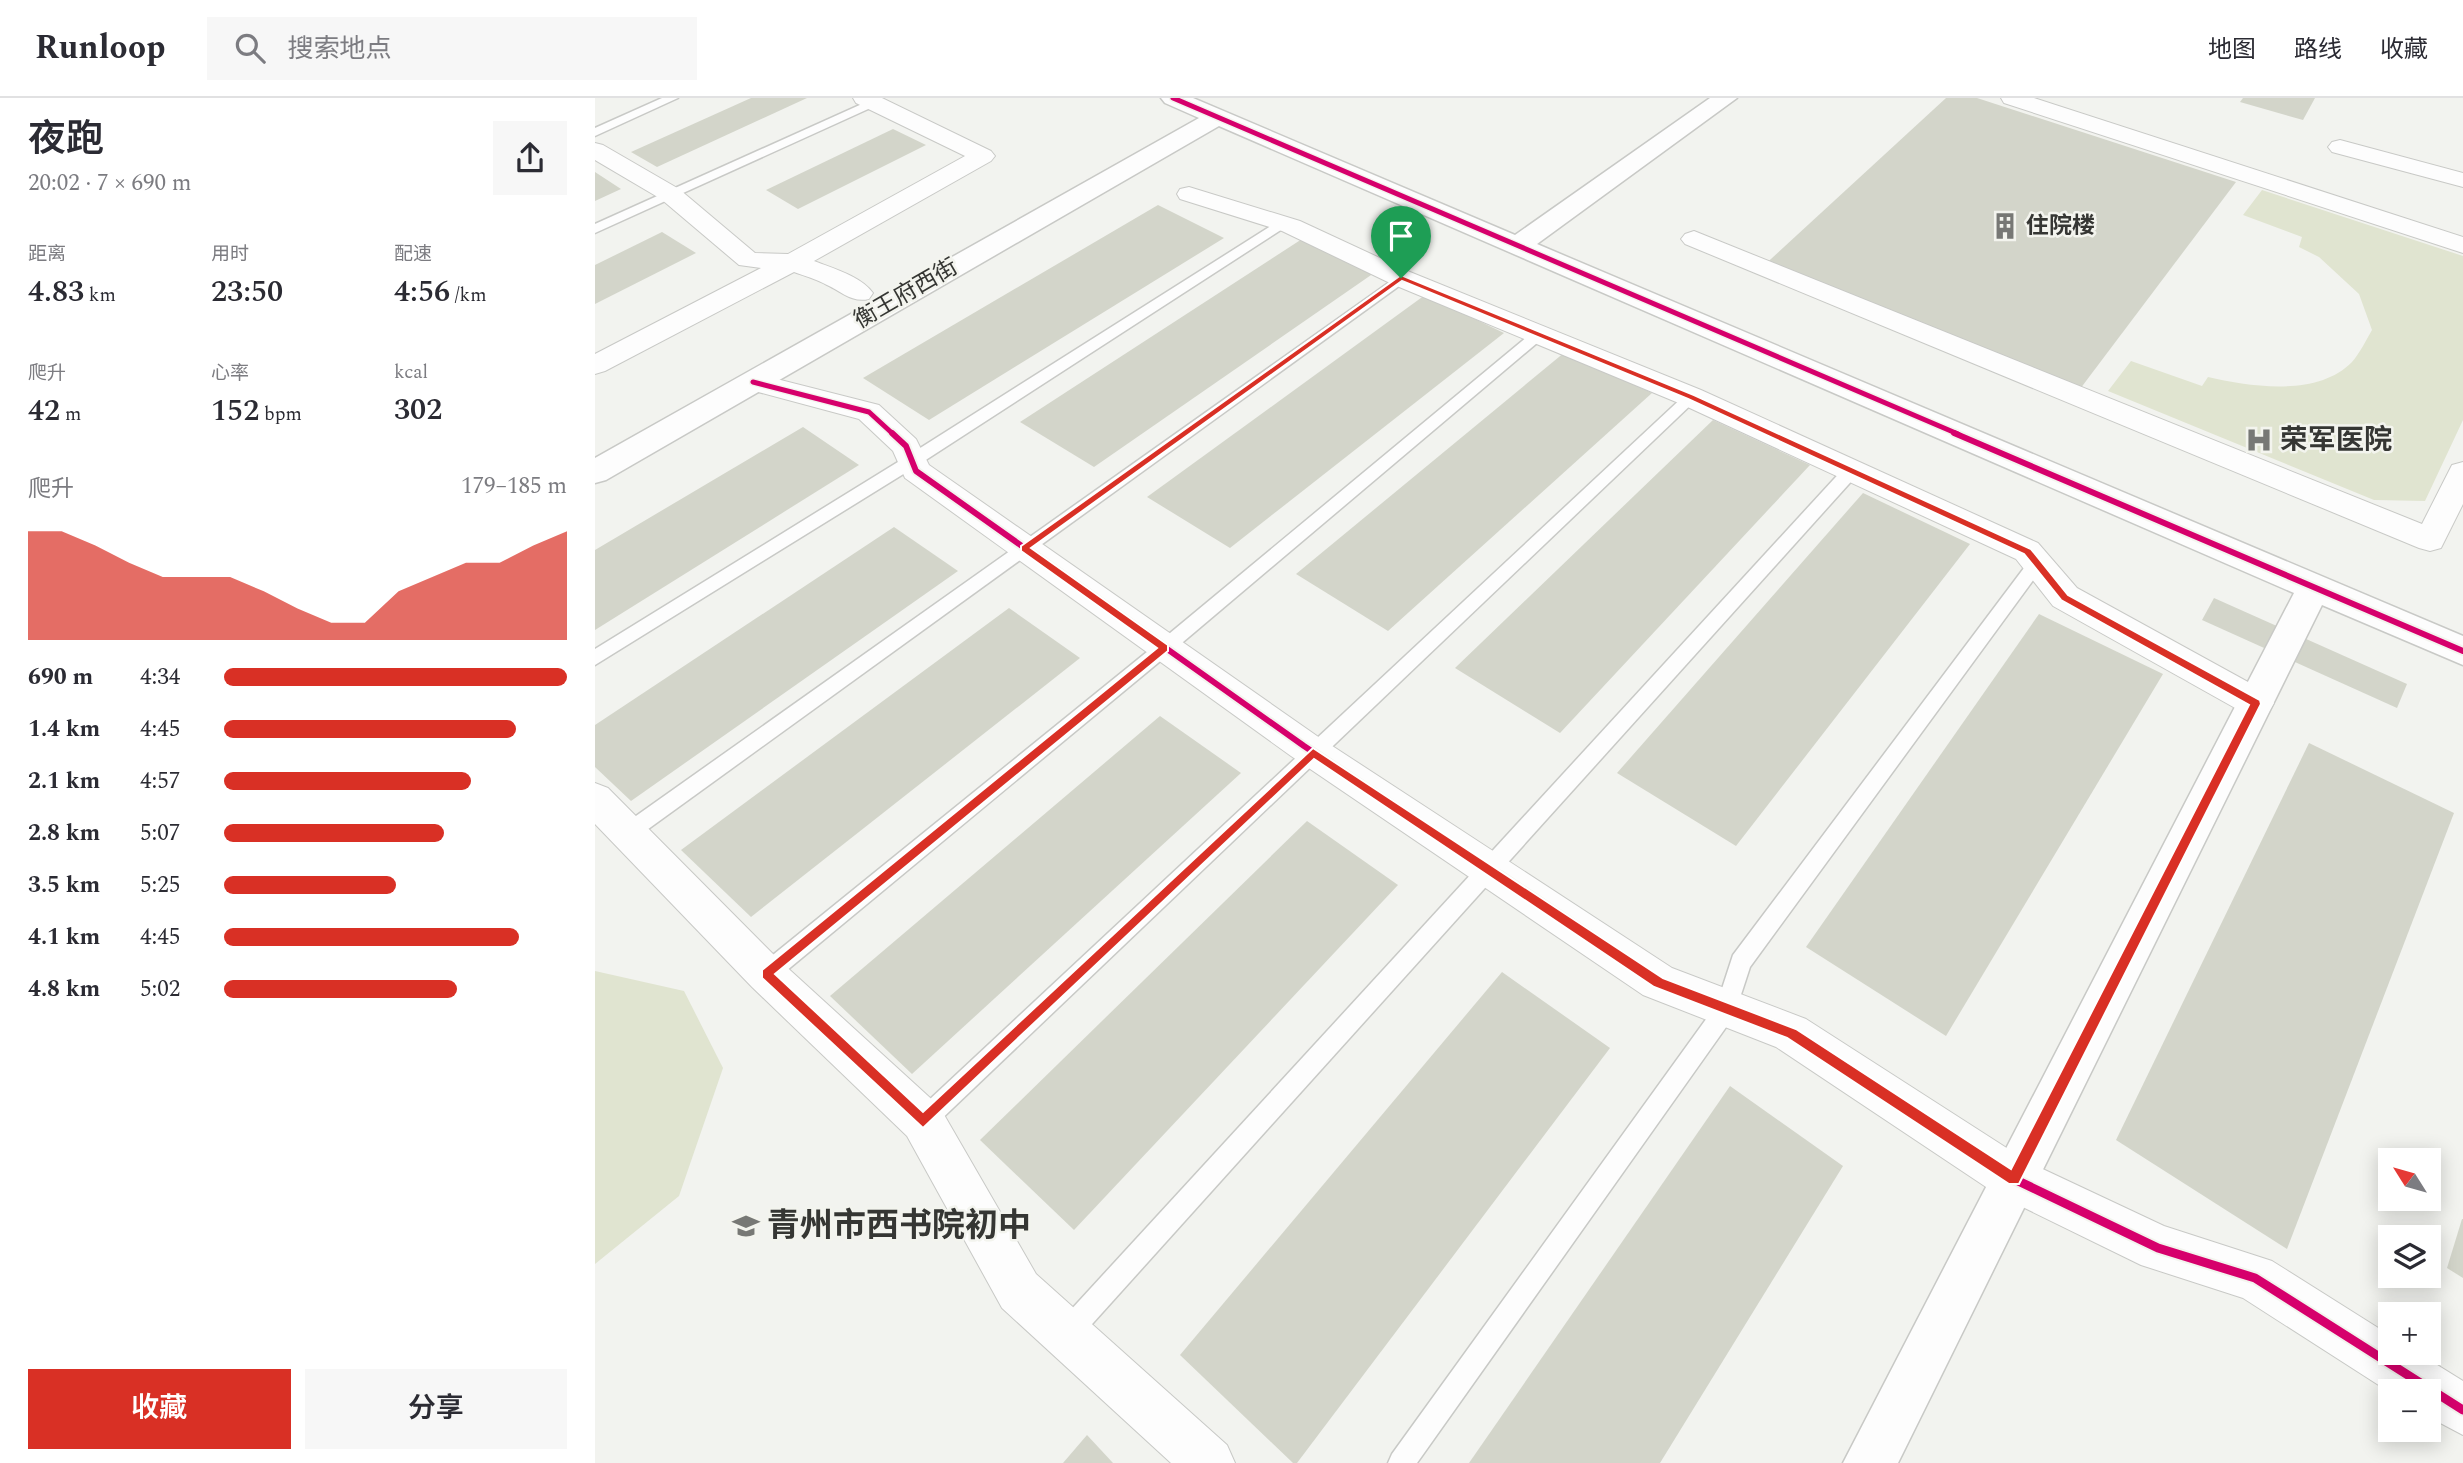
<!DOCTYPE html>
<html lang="zh">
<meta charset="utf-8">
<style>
:root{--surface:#fff;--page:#f7f7f7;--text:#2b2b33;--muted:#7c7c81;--line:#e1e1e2;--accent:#d93025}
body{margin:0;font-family:Spectral,"Noto Sans SC",serif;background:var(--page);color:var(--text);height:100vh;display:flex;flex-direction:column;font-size:26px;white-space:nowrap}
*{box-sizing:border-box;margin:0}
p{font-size:23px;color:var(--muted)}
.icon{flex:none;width:38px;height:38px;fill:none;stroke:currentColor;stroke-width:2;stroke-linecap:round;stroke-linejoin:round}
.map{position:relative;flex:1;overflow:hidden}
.panel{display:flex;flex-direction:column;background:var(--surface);width:595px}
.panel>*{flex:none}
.needle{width:46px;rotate:307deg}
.tools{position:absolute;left:1783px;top:1050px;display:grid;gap:14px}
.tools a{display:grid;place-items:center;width:63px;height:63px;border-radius:0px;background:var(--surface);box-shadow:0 4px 18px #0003;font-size:35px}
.pin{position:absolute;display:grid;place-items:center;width:60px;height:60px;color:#fff;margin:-72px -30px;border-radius:50% 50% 50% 0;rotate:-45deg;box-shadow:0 0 7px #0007}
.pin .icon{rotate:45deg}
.round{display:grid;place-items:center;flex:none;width:74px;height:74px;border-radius:0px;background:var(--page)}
.summary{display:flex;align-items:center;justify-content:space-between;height:119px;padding:0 28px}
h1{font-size:38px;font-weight:600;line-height:52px}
.metrics{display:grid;grid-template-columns:repeat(3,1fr);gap:10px;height:119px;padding:7px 28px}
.metrics div{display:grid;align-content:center}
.metrics b{font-size:30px;font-weight:600}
.metrics small{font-size:19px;font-weight:400}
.metrics p{font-size:19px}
.chart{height:196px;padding:14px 28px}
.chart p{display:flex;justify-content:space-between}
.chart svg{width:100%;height:126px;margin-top:7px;fill:var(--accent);opacity:.7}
.button{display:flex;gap:14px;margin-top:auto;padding:14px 28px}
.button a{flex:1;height:80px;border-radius:0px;background:var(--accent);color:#fff;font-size:28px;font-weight:600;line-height:80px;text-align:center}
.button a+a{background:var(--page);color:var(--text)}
ul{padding:0 28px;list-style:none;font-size:23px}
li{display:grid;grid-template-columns:112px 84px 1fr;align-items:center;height:52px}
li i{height:18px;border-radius:9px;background:var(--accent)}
header{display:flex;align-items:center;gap:42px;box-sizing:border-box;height:98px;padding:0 35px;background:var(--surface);border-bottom:2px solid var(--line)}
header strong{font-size:33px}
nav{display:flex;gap:38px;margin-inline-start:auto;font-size:24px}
.search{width:490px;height:63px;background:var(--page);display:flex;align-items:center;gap:18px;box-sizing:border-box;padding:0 24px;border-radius:0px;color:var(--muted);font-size:26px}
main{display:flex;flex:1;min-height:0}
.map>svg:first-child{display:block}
.green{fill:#e0e4d0}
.building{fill:#d3d5ca}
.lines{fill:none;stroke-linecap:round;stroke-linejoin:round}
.service-casing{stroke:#c8c9c6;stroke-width:3}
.minor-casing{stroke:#c8c9c6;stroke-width:2}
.tertiary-casing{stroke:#c8c9c6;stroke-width:3}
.service{fill:#fdfdfd;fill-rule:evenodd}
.minor{fill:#fdfdfd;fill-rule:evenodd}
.tertiary{fill:#fdfdfd;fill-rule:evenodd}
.cycleway-far2-casing{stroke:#f3f4ee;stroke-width:8}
.cycleway-far1-casing{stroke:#f3f4ee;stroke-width:10}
.cycleway-casing{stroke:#f3f4ee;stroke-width:13}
.cycleway-far2{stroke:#d6006c;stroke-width:5}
.cycleway-far1{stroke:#d6006c;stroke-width:6}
.cycleway{stroke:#d6006c;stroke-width:9}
.route{fill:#d93025;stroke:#fff;stroke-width:2;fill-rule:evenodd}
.labels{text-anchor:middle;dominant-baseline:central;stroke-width:5;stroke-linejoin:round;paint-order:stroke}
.far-poi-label{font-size:23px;font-weight:bold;fill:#353633;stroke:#f3f4ee;text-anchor:start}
.far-street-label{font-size:23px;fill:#353633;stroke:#f3f4ee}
.poi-label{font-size:28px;font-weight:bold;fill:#353633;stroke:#f3f4ee;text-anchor:start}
.near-poi-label{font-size:33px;font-weight:bold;fill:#353633;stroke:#f3f4ee;text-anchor:start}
</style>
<header>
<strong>Runloop</strong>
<div class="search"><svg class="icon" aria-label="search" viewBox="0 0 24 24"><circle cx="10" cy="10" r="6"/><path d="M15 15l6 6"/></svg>搜索地点</div>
<nav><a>地图</a><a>路线</a><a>收藏</a></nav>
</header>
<main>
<section class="panel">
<div class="summary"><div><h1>夜跑</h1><p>20:02 · 7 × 690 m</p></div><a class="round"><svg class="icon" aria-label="share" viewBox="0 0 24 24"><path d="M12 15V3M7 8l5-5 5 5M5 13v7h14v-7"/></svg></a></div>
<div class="metrics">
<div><p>距离</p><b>4.83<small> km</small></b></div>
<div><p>用时</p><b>23:50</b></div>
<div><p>配速</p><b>4:56<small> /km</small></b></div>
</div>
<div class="metrics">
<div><p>爬升</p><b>42<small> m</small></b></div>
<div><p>心率</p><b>152<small> bpm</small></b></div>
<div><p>kcal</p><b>302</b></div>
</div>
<div class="chart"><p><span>爬升</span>179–185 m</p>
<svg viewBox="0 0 160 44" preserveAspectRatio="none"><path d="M0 44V6L10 6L20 11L30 17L40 22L50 22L60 22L70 27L80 33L90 38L100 38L110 27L120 22L130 17L140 17L150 11L160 6V44z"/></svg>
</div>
<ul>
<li><b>690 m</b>4:34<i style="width:100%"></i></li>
<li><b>1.4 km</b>4:45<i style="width:85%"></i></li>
<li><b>2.1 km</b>4:57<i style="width:72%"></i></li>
<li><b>2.8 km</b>5:07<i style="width:64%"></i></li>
<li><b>3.5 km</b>5:25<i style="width:50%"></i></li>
<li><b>4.1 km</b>4:45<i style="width:86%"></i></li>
<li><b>4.8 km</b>5:02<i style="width:68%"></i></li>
</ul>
<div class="button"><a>收藏</a><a>分享</a></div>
</section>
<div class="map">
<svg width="1868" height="1365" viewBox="0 0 1868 1365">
<rect width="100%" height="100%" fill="#f2f3ef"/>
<g class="green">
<path d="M 1667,92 L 1868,158 L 1868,322 L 1830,403 L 1779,402 L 1513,293 L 1536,263 L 1607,288 L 1613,279 C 1656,289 1723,299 1757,264 C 1765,255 1771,242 1777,232 L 1764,196 L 1724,159 L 1704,149 L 1707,139 L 1648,117 Z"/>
<polygon points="0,873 89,893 128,970 84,1098 0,1166"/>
</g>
<g class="building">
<polygon points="156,0 212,0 62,69 36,54"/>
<polygon points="1351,0 1382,0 1641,84 1479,299 1164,172"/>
<polygon points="1648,0 1720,0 1708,22 1645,4"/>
<polygon points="298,31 331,47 203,111 171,92"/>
<polygon points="0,74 26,91 0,103"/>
<polygon points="563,107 629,140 334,322 268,280"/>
<polygon points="67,134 101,155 0,206 0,167"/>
<polygon points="707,141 779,175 499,369 425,324"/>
<polygon points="830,197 909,235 635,450 552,399"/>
<polygon points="970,254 1057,295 793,533 701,476"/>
<polygon points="1118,322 1215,367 965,635 860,570"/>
<polygon points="208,329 264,367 0,532 0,452"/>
<polygon points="1268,395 1375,446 1141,748 1022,675"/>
<polygon points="299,429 363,473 36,703 0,669 0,627"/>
<polygon points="1619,500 1812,586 1802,610 1607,522"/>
<polygon points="414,510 485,560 156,819 86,752"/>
<polygon points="1444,516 1568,576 1351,938 1211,849"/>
<polygon points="565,618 646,675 317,976 235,898"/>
<polygon points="1714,645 1859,715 1692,1151 1521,1042"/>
<polygon points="712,723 803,787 479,1132 385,1042"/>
<polygon points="907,874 1015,950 702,1365 698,1365 585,1257"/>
<polygon points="1135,988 1248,1068 1065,1365 874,1365"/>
<polygon points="1867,1121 1868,1121 1868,1180 1852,1170"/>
<polygon points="492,1337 518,1365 468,1365"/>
</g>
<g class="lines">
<defs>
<g id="service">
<polygon points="67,0 83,0 0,38 0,30"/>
<polygon points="278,1 284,5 282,7 0,135 0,126"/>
<polygon points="687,121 694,125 692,128 323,367 0,567 0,551 311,359"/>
<polygon points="806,176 811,177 811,183 38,742 31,744 24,742 21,736 24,730"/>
<polygon points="943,233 948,234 948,240 575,555 179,883 171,886 163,883 160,876 163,869 563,545 938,234"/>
<polygon points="1096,294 1103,299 1101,302 336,1031 328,1034 320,1031 316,1023 320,1015 1091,296"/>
<polygon points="1256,368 1262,369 1264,373 1262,377 480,1245 471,1249 462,1245 458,1236 462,1227 1250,369"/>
<polygon points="1441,460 1447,462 1449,466 1447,470 1155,869 1139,918 822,1365 793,1365 797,1356 1122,906 1138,857 1435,462"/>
</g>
<g id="minor">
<path d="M 258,0 L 287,0 L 396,53 L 400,58 L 396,63 L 219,163 C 237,170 266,178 278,195 L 274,201 C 257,205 247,194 232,187 C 221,181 210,178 199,174 L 10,273 L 0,276 L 0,256 L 166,170 L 144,167 L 66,101 L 0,62 L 0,45 L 8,47 L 84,91 L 160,155 L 193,156 L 370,58 L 261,5 Z"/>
<polygon points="1406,0 1439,0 1868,139 1868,155 1409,5"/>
<polygon points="1745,42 1868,75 1868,89 1737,54 1733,49 1737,44"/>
<polygon points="594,89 705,123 815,174 1106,292 1443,445 1482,490 1673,595 1679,605 1673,615 1661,619 1649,615 1458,508 1421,461 1086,306 797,186 687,133 585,101 582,96 585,91"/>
<polygon points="1099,133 1827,426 1857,367 1868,364 1868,406 1846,450 1835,453 1824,450 1090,146 1086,141 1090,136"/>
<polygon points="158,275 284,307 321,341 334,367 722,638 1077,870 1211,921 1435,1065 1569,1128 1677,1163 1796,1238 1796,1255 1823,1255 1868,1283 1868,1337 1834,1319 1834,1293 1796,1295 1648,1200 1546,1167 1403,1097 1181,949 1048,897 696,658 310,380 298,353 264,321 148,290 144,284 148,278"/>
<polygon points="0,685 13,690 185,863 344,1008 441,1176 632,1347 640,1365 576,1365 407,1210 312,1038 157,889 0,726"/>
</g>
<polygon id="tertiary" points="566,0 598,0 920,137 1115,0 1142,0 942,146 1868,538 1868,567 1727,507 1303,1365 1248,1365 1699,495 624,28 11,382 0,385 0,360 604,20 570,5"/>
</defs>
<use href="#service" class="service-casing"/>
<use href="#minor" class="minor-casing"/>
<use href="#tertiary" class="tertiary-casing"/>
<use href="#service" class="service"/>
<use href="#minor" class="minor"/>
<use href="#tertiary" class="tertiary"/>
<defs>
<g id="cycleway-far2">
<polyline points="578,0 1363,336"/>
<polyline points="158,284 274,314 298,336"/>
</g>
<g id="cycleway-far1">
<polyline points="297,335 311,348 321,373 709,648 907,780"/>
<polyline points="1359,335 1868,553"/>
</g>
<polyline id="cycleway" points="904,778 1063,884 1196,935 1419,1081 1563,1150 1660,1180 1868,1312"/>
</defs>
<use href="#cycleway-far2" class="cycleway-far2-casing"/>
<use href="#cycleway-far1" class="cycleway-far1-casing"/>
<use href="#cycleway" class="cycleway-casing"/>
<use href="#cycleway-far2" class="cycleway-far2"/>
<use href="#cycleway-far1" class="cycleway-far1"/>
<use href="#cycleway" class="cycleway"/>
</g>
<path class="route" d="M 806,177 L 1099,297 L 1436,451 L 1473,497 L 1665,602 L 1666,606 L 1424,1086 L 1414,1086 L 1192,940 L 1059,889 L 719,661 L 328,1030 L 167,880 L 167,872 L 562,550 L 426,453 L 426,448 ZM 807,183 L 1093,301 L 1429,456 L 1466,502 L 1654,607 L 1416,1071 L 1201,931 L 1068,880 L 718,650 L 328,1014 L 180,876 L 573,553 L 573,547 L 436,450 Z"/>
<defs>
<symbol id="building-bare" viewBox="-9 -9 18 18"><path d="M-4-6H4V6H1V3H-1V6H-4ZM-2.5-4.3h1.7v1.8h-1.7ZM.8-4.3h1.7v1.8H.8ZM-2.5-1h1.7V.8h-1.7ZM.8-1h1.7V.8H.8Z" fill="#777875" stroke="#f3f4ee" stroke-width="2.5" paint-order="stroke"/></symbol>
<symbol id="hospital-bare" viewBox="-9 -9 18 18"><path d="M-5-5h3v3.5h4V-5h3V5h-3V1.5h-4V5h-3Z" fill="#777875" stroke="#f3f4ee" stroke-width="2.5" paint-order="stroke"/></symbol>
<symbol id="school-bare" viewBox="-9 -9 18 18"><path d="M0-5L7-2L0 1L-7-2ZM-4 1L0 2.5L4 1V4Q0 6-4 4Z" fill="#777875" stroke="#f3f4ee" stroke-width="2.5" paint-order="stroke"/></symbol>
</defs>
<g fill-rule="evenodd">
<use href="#building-bare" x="1391" y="109" width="38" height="38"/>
<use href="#hospital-bare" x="1645" y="323" width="38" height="38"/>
<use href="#school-bare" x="132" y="1109" width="38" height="38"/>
</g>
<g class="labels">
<g class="far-poi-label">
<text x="1431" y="128">住院楼</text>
</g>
<g class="far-street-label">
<text transform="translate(311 196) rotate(-30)">衡王府西街</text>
</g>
<g class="poi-label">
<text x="1685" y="342">荣军医院</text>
</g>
<g class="near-poi-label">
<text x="172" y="1128">青州市西书院初中</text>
</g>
</g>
</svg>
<div class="tools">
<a><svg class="needle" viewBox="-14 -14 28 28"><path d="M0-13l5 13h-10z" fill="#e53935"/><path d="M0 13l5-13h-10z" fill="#7c7c81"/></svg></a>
<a><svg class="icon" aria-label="layers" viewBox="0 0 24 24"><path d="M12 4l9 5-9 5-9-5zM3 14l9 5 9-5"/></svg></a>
<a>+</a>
<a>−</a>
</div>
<div class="pin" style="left:806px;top:180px;background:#1e9e55"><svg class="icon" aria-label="arrive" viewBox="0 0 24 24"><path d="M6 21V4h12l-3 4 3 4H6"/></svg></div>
</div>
</main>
